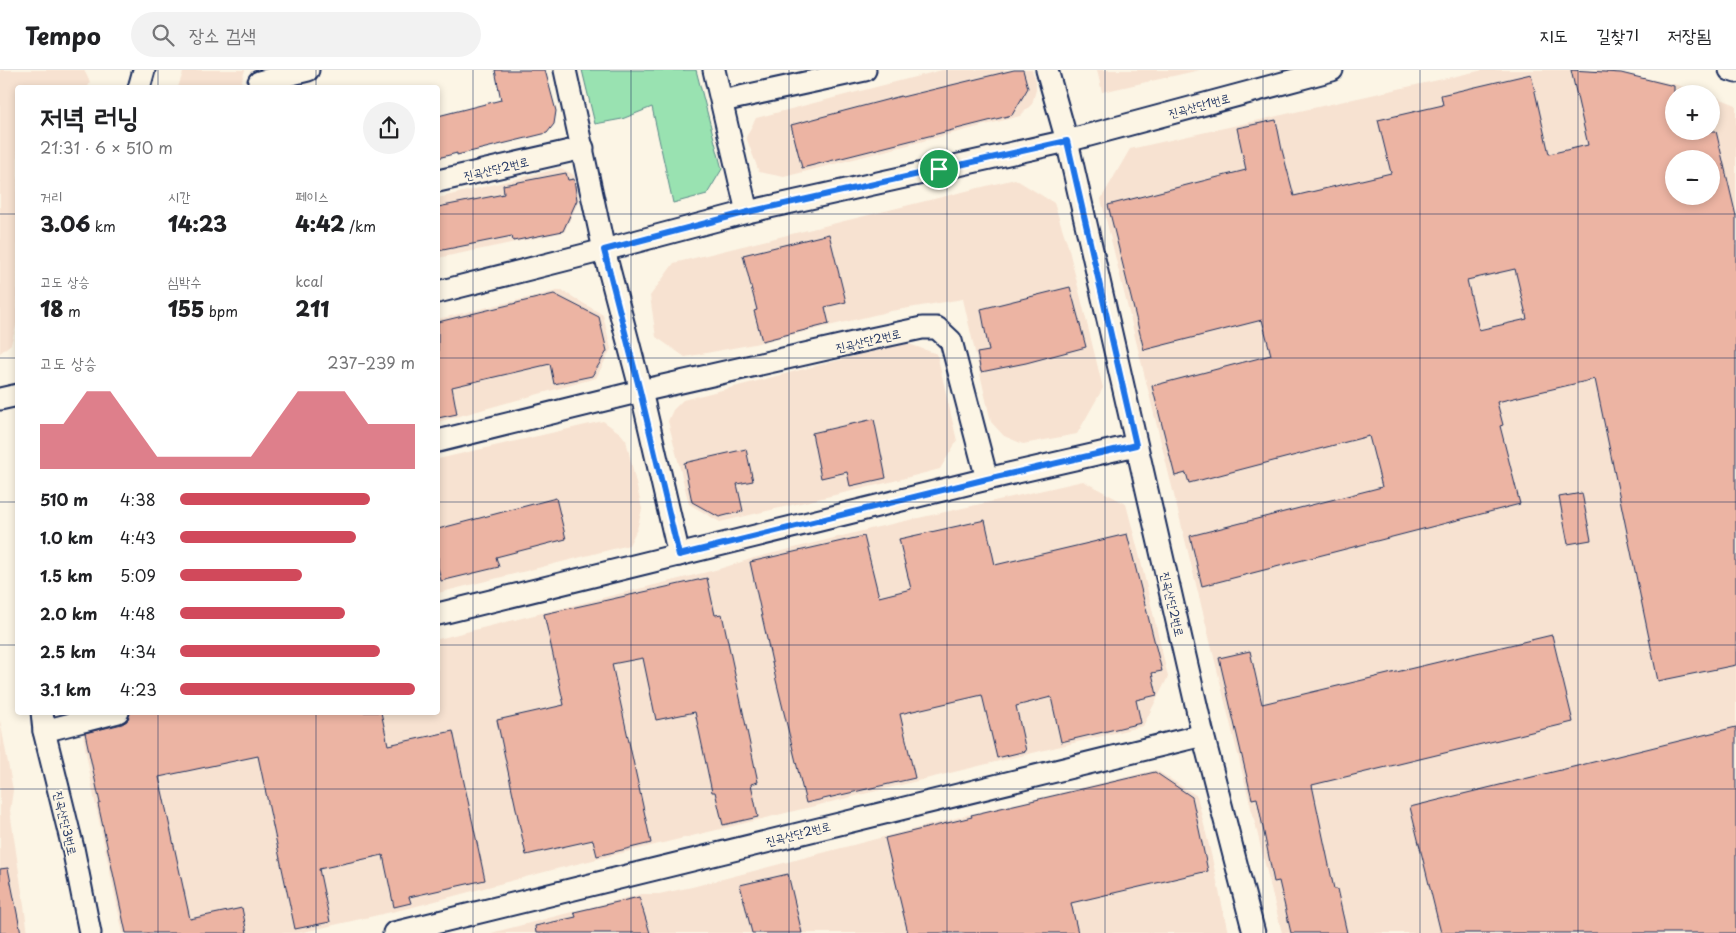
<!DOCTYPE html>
<html lang="ko">
<meta charset="utf-8">
<style>
:root{--surface:#fff;--page:#f2f2f2;--text:#202124;--muted:#757577;--line:#e0e0e0;--accent:#d1495b}
body{margin:0;font-family:"Playpen Sans","Poor Story",sans-serif;background:var(--page);color:var(--text);height:100vh;display:flex;flex-direction:column;font-size:19px;white-space:nowrap}
*{box-sizing:border-box;margin:0}
p{font-size:16px;color:var(--muted)}
.icon{flex:none;width:28px;height:28px;fill:none;stroke:currentColor;stroke-width:2;stroke-linecap:round;stroke-linejoin:round}
.map{position:relative;flex:1;overflow:hidden}
.side{position:absolute;left:15px;top:15px;width:425px;height:630px;display:flex;flex-direction:column;background:var(--surface);border-radius:5px;box-shadow:0 2px 8px #0003}
.side>*{flex:none}
.controls{position:absolute;left:1665px;top:15px;display:grid;gap:10px}
.controls a{display:grid;place-items:center;width:55px;height:55px;border-radius:50%;background:var(--surface);box-shadow:0 2px 8px #0003;font-size:25px}
.pin{position:absolute;display:grid;place-items:center;width:42px;height:42px;color:#fff;margin:-21px;border:2px solid #fff;border-radius:50%;box-shadow:0 1px 5px #0007}
.round{display:grid;place-items:center;flex:none;width:52px;height:52px;border-radius:26px;background:var(--page)}
.head{display:flex;align-items:center;justify-content:space-between;height:85px;padding:0 25px}
h1{font-size:28px;font-weight:800;line-height:38px}
.figures{display:grid;grid-template-columns:repeat(3,1fr);gap:8px;height:85px;padding:5px 25px}
.figures div{display:grid;align-content:center}
.figures b{font-size:21px;font-weight:800}
.figures small{font-size:14px;font-weight:400}
.figures p{font-size:14px}
.chart{height:140px;padding:10px 25px}
.chart p{display:flex;justify-content:space-between}
.chart svg{width:100%;height:90px;margin-top:5px;fill:var(--accent);opacity:.7}
ul{padding:0 25px;list-style:none;font-size:16px}
li{display:grid;grid-template-columns:80px 60px 1fr;align-items:center;height:38px}
li i{height:12px;border-radius:6px;background:var(--accent)}
header{display:flex;align-items:center;gap:30px;box-sizing:border-box;height:70px;padding:0 25px;background:var(--surface);border-bottom:1px solid var(--line)}
header strong{font-size:24px}
nav{display:flex;gap:28px;margin-inline-start:auto;font-size:18px}
.search{width:350px;height:45px;background:var(--page);display:flex;align-items:center;gap:12px;box-sizing:border-box;padding:0 18px;border-radius:28px;color:var(--muted);font-size:19px}
.map>svg:first-child{display:block}
.built{fill:#f7e2d1;fill-rule:evenodd}
.green{fill:#99e2b1;stroke:#5a8888}
.building{fill:#ecb4a3;stroke:#1b2f5e;fill-rule:evenodd}
.lines{fill:none;stroke-linecap:round;stroke-linejoin:round}
.minor-casing{stroke:#1b2f5e;stroke-width:25}
.minor{stroke:#fcf5e5;stroke-width:21}
.route-casing{stroke:#fff;stroke-width:10}
.route{stroke:#1a73e8;stroke-width:6}
.grid{fill:none;stroke:#1b2f5e;stroke-width:1;stroke-opacity:0.55}
.labels{text-anchor:middle;dominant-baseline:central;stroke-width:4;stroke-linejoin:round;paint-order:stroke}
.street-label{font-size:12px;fill:#1b2f5e;stroke:#fcf5e5}
</style>
<header>
<strong>Tempo</strong>
<div class="search"><svg class="icon" aria-label="search" viewBox="0 0 24 24"><circle cx="10" cy="10" r="6"/><path d="M15 15l6 6"/></svg>장소 검색</div>
<nav><a>지도</a><a>길찾기</a><a>저장됨</a></nav>
</header>
<div class="map">
<svg width="1736" height="863" viewBox="0 0 1736 863">
<rect width="100%" height="100%" fill="#fcf5e5"/>
<filter id="ink" filterUnits="userSpaceOnUse"><feTurbulence type="fractalNoise" baseFrequency=".02" numOctaves="2"/><feDisplacementMap in="SourceGraphic" scale="10" xChannelSelector="R" yChannelSelector="G"/><feConvolveMatrix kernelMatrix="1 2 1 2 8 2 1 2 1" color-interpolation-filters="sRGB"/></filter>
<g filter="url(#ink)">
<g class="built">
<polygon points="0,0 84,0 90,12 88,17 18,18 17,253 11,274 0,283"/>
<polygon points="184,0 245,0 240,17 178,17"/>
<polygon points="942,0 1032,0 1036,11 1036,20 1032,34 1020,46 784,107 759,102 746,67 756,48"/>
<polygon points="1097,0 1200,0 1102,22"/>
<path d="M 1483,0 L 1607,0 L 1674,14 L 1706,24 L 1674,24 L 1674,61 L 1711,61 L 1711,25 L 1736,35 L 1736,863 L 1282,863 L 1101,129 L 1130,79 ZM 1674,89 L 1711,89 L 1711,126 L 1674,126 Z"/>
<polygon points="561,98 574,105 579,130 564,162 438,188 438,128"/>
<polygon points="1015,109 1054,133 1068,176 1103,318 1077,364 1023,374 1004,366 991,352 963,229 891,241 754,274 685,287 656,267 650,226 674,193"/>
<polygon points="561,220 603,245 611,279 596,308 438,352 438,249"/>
<polygon points="906,273 937,284 957,371 940,399 890,412 720,452 689,434 668,351 673,340 683,330"/>
<polygon points="603,351 620,363 626,370 642,439 637,459 629,475 438,523 438,389"/>
<polygon points="1083,411 1126,434 1140,488 1168,607 1143,656 552,800 409,838 299,863 123,863 94,727 79,643 438,642 438,569 719,499 754,488 874,458"/>
<polygon points="0,650 13,720 10,741 28,863 0,863"/>
<polygon points="1156,700 1197,726 1212,788 1228,863 491,863 641,824 659,824 692,817 968,745"/>
</g>
<polygon class="green" points="582,0 696,0 722,99 707,124 673,133 652,37 622,49 595,54"/>
<g class="building">
<polygon points="495,0 545,0 556,41 554,54 547,63 457,85 457,83 438,88 438,46 501,30"/>
<polygon points="1014,0 1023,0 1028,18 1012,45 802,98 791,55 901,26 902,27"/>
<path d="M 1571,0 L 1621,3 L 1674,16 L 1674,61 L 1716,61 L 1736,146 L 1736,595 L 1658,611 L 1595,309 L 1497,332 L 1503,355 L 1500,356 L 1520,434 L 1202,516 L 1190,466 L 1382,417 L 1369,366 L 1189,413 L 1186,403 L 1175,406 L 1152,316 L 1271,285 L 1262,250 L 1144,280 L 1108,135 L 1246,100 L 1237,58 L 1276,50 L 1282,80 L 1294,126 L 1391,103 L 1378,50 L 1443,35 L 1441,25 L 1531,4 L 1549,84 L 1588,75 ZM 1674,89 L 1711,89 L 1711,126 L 1674,126 ZM 1515,199 L 1527,249 L 1479,260 L 1467,210 Z"/>
<polygon points="566,103 568,110 574,109 577,130 563,161 513,171 512,166 438,181 438,137 504,124 503,115"/>
<polygon points="829,164 846,232 825,237 829,254 762,271 754,241 757,240 743,185"/>
<polygon points="1070,217 1086,277 1026,293 981,302 977,283 989,281 981,239"/>
<polygon points="554,224 599,247 607,281 592,306 554,314 550,294 452,317 457,344 438,348 438,252"/>
<polygon points="874,349 886,408 850,416 847,402 821,408 812,363"/>
<polygon points="746,379 753,411 737,414 743,441 719,447 692,432 684,393"/>
<polygon points="1582,423 1591,470 1568,474 1559,427"/>
<polygon points="556,428 566,469 496,487 499,497 441,511 438,497 438,459"/>
<polygon points="985,450 995,495 1127,464 1162,601 1152,603 1157,625 1136,630 1141,653 1061,672 1051,627 1016,636 1026,681 997,688 982,625 900,644 915,708 806,733 776,610 750,492 864,466 879,527 911,519 899,469"/>
<polygon points="707,508 715,545 722,544 758,712 751,714 758,747 723,755 715,722 712,722 695,642 656,650 643,588 612,594 651,773 597,786 593,770 526,785 497,650 564,635 544,544"/>
<polygon points="1552,565 1573,652 1312,715 1334,819 1337,819 1347,863 1291,863 1279,811 1274,812 1257,728 1252,729 1219,588 1250,581 1262,634"/>
<polygon points="130,642 381,642 388,675 453,661 485,810 409,827 411,833 394,837 383,785 319,799 330,852 295,859 258,686 159,707 190,849 242,838 247,863 126,863 98,734 100,733 85,663 122,654 127,651"/>
<polygon points="1736,657 1736,863 1441,863 1410,737"/>
<polygon points="1155,702 1192,727 1208,801 1071,833 1078,863 908,863 885,768 972,747 971,745"/>
<polygon points="8,798 21,863 0,863 0,799"/>
<polygon points="788,804 802,863 752,863 740,815"/>
<polygon points="639,827 650,863 536,863 535,856 576,847 574,842"/>
</g>
<g class="lines">
<defs>
<g id="minor">
<polyline points="565,0 604,180 641,321 679,485"/>
<polyline points="714,0 747,142"/>
<polyline points="1047,0 1067,71 1203,665 1254,863"/>
<polyline points="1730,0 1736,2"/>
<polyline points="259,12 308,0"/>
<polyline points="139,18 144,0"/>
<polyline points="722,31 865,0"/>
<polyline points="438,111 583,78"/>
<polyline points="438,222 604,180 747,142 1067,71 1332,0"/>
<polyline points="0,329 18,325"/>
<polyline points="438,371 641,321 871,269 922,258 937,258 951,271 987,409"/>
<polyline points="438,544 987,409 1136,375"/>
<polyline points="42,642 44,661 73,778 90,863"/>
<polyline points="44,661 118,642"/>
<polyline points="394,863 1203,665"/>
</g>
</defs>
<use href="#minor" class="minor-casing"/>
<use href="#minor" class="minor"/>
</g>
</g>
<g class="lines" filter="url(#ink)">
<defs>
<polygon id="route" points="1067,71 1136,375 987,409 679,485 640,321 604,180 748,142"/>
</defs>
<use href="#route" class="route-casing"/>
<use href="#route" class="route"/>
</g>
<path class="grid" d="M 158,0 L 158,18M 316,0 L 316,18M 473,0 L 473,863M 631,0 L 631,863M 789,0 L 789,863M 947,0 L 947,863M 1105,0 L 1105,863M 1263,0 L 1263,863M 1420,0 L 1420,863M 1578,0 L 1578,863M 0,144 L 18,144M 438,144 L 1736,144M 0,288 L 18,288M 438,288 L 1736,288M 0,432 L 18,432M 438,432 L 1736,432M 0,575 L 18,575M 438,575 L 1736,575M 158,642 L 158,863M 316,642 L 316,863M 0,719 L 1736,719"/>
<g class="labels">
<g class="street-label">
<text transform="translate(1199 35) rotate(-15)">진곡산단1번로</text>
<text transform="translate(496 98) rotate(-13)">진곡산단2번로</text>
<text transform="translate(868 270) rotate(-13)">진곡산단2번로</text>
<text transform="translate(1173 534) rotate(77)">진곡산단2번로</text>
<text transform="translate(66 753) rotate(77)">진곡산단3번로</text>
<text transform="translate(798 763) rotate(-14)">진곡산단2번로</text>
</g>
</g>
</svg>
<div class="controls">
<a>+</a>
<a>−</a>
</div>
<div class="pin" style="left:939px;top:99px;background:#1e9e55"><svg class="icon" aria-label="arrive" viewBox="0 0 24 24"><path d="M6 21V4h12l-3 4 3 4H6"/></svg></div>
<section class="side">
<div class="head"><div><h1>저녁 러닝</h1><p>21:31 · 6 × 510 m</p></div><a class="round"><svg class="icon" aria-label="share" viewBox="0 0 24 24"><path d="M12 15V3M7 8l5-5 5 5M5 13v7h14v-7"/></svg></a></div>
<div class="figures">
<div><p>거리</p><b>3.06<small> km</small></b></div>
<div><p>시간</p><b>14:23</b></div>
<div><p>페이스</p><b>4:42<small> /km</small></b></div>
</div>
<div class="figures">
<div><p>고도 상승</p><b>18<small> m</small></b></div>
<div><p>심박수</p><b>155<small> bpm</small></b></div>
<div><p>kcal</p><b>211</b></div>
</div>
<div class="chart"><p><span>고도 상승</span>237–239 m</p>
<svg viewBox="0 0 160 44" preserveAspectRatio="none"><path d="M0 44V22L10 22L20 6L30 6L40 22L50 38L60 38L70 38L80 38L90 38L100 22L110 6L120 6L130 6L140 22L150 22L160 22V44z"/></svg>
</div>
<ul>
<li><b>510 m</b>4:38<i style="width:81%"></i></li>
<li><b>1.0 km</b>4:43<i style="width:75%"></i></li>
<li><b>1.5 km</b>5:09<i style="width:52%"></i></li>
<li><b>2.0 km</b>4:48<i style="width:70%"></i></li>
<li><b>2.5 km</b>4:34<i style="width:85%"></i></li>
<li><b>3.1 km</b>4:23<i style="width:100%"></i></li>
</ul>
</section>
</div>
